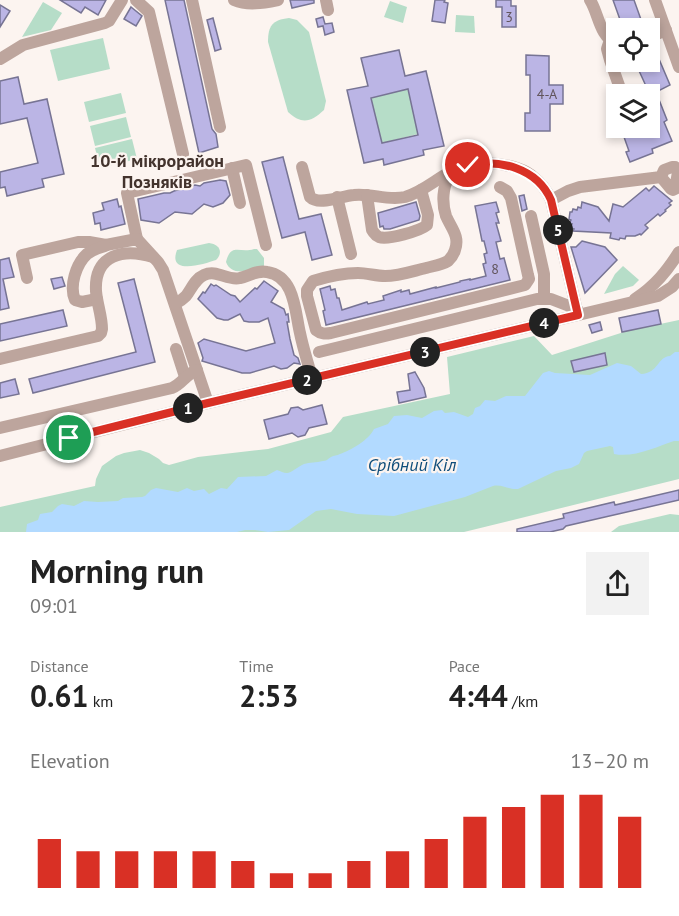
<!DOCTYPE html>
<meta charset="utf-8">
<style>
:root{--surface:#fff;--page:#f2f2f2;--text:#222;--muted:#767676;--accent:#d93025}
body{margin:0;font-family:"PT Sans",sans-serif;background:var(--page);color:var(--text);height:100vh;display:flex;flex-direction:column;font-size:22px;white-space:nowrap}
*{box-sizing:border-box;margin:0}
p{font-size:20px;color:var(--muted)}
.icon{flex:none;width:33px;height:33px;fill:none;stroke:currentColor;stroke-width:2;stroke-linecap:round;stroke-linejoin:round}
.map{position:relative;height:532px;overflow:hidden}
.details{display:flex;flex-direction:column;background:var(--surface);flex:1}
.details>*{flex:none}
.buttons{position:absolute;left:606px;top:18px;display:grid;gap:12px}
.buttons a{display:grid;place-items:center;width:54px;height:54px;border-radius:0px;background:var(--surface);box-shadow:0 3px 9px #0003;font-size:30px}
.pin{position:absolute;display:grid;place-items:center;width:51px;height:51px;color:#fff;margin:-26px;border:3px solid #fff;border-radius:50%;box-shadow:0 2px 6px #0007}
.km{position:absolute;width:30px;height:30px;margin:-15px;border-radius:50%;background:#222;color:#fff;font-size:16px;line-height:30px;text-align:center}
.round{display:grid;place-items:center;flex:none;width:63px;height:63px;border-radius:0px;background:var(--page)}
.headline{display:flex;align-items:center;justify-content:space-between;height:102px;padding:0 30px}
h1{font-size:33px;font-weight:600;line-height:45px}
.stats{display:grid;grid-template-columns:repeat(3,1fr);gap:9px;height:102px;padding:6px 30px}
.stats div{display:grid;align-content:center}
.stats b{font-size:30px;font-weight:600}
.stats small{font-size:16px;font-weight:400}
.stats p{font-size:16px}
.chart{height:168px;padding:12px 30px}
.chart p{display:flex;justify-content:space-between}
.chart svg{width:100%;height:108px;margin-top:6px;stroke:var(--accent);stroke-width:6}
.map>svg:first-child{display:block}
.green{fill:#b6ddc8}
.water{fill:#b2daff}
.building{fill:#bbb5e5;stroke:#777494;stroke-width:1.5;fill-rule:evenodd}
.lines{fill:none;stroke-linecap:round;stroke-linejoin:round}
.minor{stroke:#bda59d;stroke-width:12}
.route-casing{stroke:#fff;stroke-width:12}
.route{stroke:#d93025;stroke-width:8}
.labels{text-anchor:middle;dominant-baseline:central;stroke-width:4.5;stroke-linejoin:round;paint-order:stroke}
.number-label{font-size:14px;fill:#61545b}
.neighbourhood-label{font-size:18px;font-weight:bold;fill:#43332d;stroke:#fcf4f0}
.water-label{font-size:18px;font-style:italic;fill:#0f4d7a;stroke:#fcf4f0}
</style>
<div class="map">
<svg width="679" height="532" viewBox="0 0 679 532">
<rect width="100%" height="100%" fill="#fcf4f0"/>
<g class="green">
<polygon points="390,1 407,7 403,23 384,17"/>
<polygon points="43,2 62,13 51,30 22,37"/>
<polygon points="456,15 474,16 475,33 455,32"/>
<path d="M 289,18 L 297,20 L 309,32 L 326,101 L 324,110 C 311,122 302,125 288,112 L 268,42 C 268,26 272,20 289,18 Z"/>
<polygon points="103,38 110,69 58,81 50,50"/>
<polygon points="408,89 418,134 382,143 371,98"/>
<polygon points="121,93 126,113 89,122 84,102"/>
<polygon points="126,117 131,137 95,146 90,126"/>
<polygon points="132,139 137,159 100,168 95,148"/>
<path d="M 209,243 C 219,244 224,252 216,260 C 204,264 167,276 177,250 Z"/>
<path d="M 254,249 L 257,249 L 264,258 L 264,267 C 251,269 232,278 226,262 C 231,242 240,254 254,249 Z"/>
<polygon points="623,266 639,280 633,286 604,294 615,274"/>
<polygon points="679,320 679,479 464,532 0,532 0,507 95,486 96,479 102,466 116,456 124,453 140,450 149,453 159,459 163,463 169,465 198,457 268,449 331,432 343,417 450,394 447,357 534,336 552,355 627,331"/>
<polygon points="670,514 679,515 679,532 611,532 619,526"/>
</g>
<path class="water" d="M 675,352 L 679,352 L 679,441 L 674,441 C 656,447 634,458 614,454 L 613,447 L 610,446 L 587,451 L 584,453 L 579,464 L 571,468 L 556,471 L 518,489 C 509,490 502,484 493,486 L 465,497 L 394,516 L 357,514 L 331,509 L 316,511 L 289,530 L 268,532 L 255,530 L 245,530 L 237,532 L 26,532 L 27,524 L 38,520 L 40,514 L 52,512 L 58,506 L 62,504 L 74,506 L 84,501 L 98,502 L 118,501 L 123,498 L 142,497 L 145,496 L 151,490 L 156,488 L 178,492 L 187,488 L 194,491 L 204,489 L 209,494 L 221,488 L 227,489 L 238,477 L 266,476 L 277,470 C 281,471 283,473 287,473 C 291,473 299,466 304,464 C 310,462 316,463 323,461 C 329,460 326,460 331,457 C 334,455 337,456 340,454 C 351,450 369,440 374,429 L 388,424 L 394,416 L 407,415 L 422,418 L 434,411 L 442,410 L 445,413 L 454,412 L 468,417 L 473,414 L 475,408 L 480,406 L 485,400 L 495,401 L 506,396 L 525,396 L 543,373 L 549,371 L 555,373 L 590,375 L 617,363 L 631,366 L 641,374 C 659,373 657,357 670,356 Z"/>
<g class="building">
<polygon points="60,0 106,0 98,15 85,7 81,13"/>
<polygon points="165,0 184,0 212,129 216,134 218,147 199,153"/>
<polygon points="290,0 314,0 314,3 292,8"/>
<polygon points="435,0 445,0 444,2 448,3 445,23 432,21"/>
<polygon points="496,0 511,0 511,6 516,6 516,27 502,27 502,7 496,7"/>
<polygon points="613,0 634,0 644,28 623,28"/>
<polygon points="0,5 10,11 0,27"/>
<polygon points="131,7 142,16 136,26 124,19"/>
<polygon points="323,17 325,24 332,23 334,32 325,35 323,26 318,27 316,19"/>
<polygon points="213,18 221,49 215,51 207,20"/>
<polygon points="650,45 653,45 670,85 656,92 667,120 664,122 672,141 652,149 653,153 630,162 626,152 629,151 624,137 650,128 650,94 644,94 641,88 646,86 635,62 650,62"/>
<path d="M 399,50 L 405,76 L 426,71 L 444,146 L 423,150 L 424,155 L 384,165 L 383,159 L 364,163 L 347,90 L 368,86 L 361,58 ZM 408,89 L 418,135 L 382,143 L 371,98 Z"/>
<polygon points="526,55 549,56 549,85 563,85 563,104 550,104 550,131 525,131 525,113 530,113 530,75 526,75"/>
<polygon points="18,77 24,104 47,99 64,174 42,179 44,187 7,196 5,187 0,188 0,172 38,163 27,118 0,124 0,81"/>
<polygon points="283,157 299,219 321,214 332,255 312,260 305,232 282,238 262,162"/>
<polygon points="220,180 226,181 230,195 223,203 213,207 204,204 192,214 175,212 159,223 141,220 138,199 164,193 170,193 174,191 195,185 200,186 204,183"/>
<polygon points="654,186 672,201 669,203 671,205 665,210 666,211 660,216 658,214 645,225 648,228 641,235 640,234 635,236 626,236 625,239 620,238 619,240 610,238 611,233 573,231 574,229 570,228 572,224 569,224 571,220 569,219 570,212 572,212 573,209 577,210 578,207 581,208 582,202 598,207 609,221 613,204 623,207 646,188 649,191"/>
<polygon points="524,195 527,209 522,211 519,196"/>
<polygon points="117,199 119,207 121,206 125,224 101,230 100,223 95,224 93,213 104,210 102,203"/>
<polygon points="416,202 420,216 419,220 390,229 384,229 383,226 380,227 378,213"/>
<polygon points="496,202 499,212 496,213 499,223 496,223 501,241 496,242 500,259 504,258 510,280 326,325 323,311 325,310 320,289 330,286 331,290 335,289 337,298 339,298 342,310 367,302 368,304 384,300 383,296 401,290 401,292 409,290 410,294 436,287 436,288 460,282 460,281 470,279 470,280 486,276 483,264 486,263 484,254 487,253 484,241 482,241 475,206"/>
<polygon points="582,241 605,247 617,260 585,293 571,247 576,247"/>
<polygon points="9,258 14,277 3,279 9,308 0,310 0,260"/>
<polygon points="62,277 65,286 54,289 51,279"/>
<polygon points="134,279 155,362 33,393 29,379 136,352 118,283"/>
<polygon points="264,281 278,291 271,302 284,309 286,315 288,314 289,322 287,322 290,339 294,355 298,358 300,364 294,363 287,368 281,369 274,366 250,373 242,373 202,361 203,358 198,343 204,339 246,351 275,343 268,318 259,322 249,322 244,321 240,314 228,320 224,320 217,318 198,299 203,292 205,293 211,284 214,286 216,285 231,295 235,296 240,302 255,288 257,289"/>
<polygon points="63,310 67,326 0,341 0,324"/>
<polygon points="658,310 661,324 622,332 619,318"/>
<polygon points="600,322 602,330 592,333 589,325"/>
<polygon points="605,353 607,365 574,372 571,361"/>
<polygon points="415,372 424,388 426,397 399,403 397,392 410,390 408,374"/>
<polygon points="15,379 19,394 0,398 0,383"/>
<polygon points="322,405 327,424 309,428 305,435 298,437 292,433 269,439 264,420 288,414 291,408 298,407 303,410"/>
<polygon points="679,490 679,500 566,526 563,529 550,532 517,532 517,529 564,518 563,514 614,502 615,505"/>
</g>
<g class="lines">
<g class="minor">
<polyline points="136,0 149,12 183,154"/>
<polyline points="192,0 220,127"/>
<path d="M 234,0 C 248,6 263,3 278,0"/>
<polyline points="326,0 328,10"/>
<path d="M 590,0 C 599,14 599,36 616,43"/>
<polyline points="655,0 679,67"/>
<polyline points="650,37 666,30"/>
<polyline points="610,40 607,49 610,60 622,94"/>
<polyline points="0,59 23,45 105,23 109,21 122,0"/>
<path d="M 302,167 L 310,197 C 319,206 341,196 354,195 C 371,193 388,201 405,197 C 423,192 437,178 454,170"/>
<polyline points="232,168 240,203"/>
<path d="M 500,187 L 507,191 L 511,198 L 528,275 L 529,279 L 525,285 L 331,333 C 325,334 321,334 316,330 L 307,296 L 307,290 L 313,281 C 326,277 344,273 358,273 C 367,273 376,276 385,276 C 399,276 413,271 426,268 C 433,266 441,265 448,261 C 451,258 454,254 455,250 C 460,236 451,228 446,216 C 442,204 442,186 450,176 C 463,156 514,162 531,175 C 540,182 547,190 551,200 L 578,315"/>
<path d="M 367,195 L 372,230 C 375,234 375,235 379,237 C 388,240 420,231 427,225 L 428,215 L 421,190"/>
<polyline points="337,197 351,254"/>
<polyline points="551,200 568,191 580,187 661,177 671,189 673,190 675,189 678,172 675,167 672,167 664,170 661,177"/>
<polyline points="531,216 544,274 544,299"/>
<polyline points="137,239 127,193 246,165 266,245"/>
<polyline points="27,278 22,255 78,242 89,242 106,245 137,239 158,262 163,270 208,403"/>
<path d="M 97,299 L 82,302 L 75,300 C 69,286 76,264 87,254 C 92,250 98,248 105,246"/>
<path d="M 635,299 C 655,286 667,271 679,252"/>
<path d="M 175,304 C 179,302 183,299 186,296 C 192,288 195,279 204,275 C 217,269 227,281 240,278 C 250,276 256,270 267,272 C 295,276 295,312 300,333 C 303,348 308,363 312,378"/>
<polyline points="176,349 185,377"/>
<polyline points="319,352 537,299 551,299 577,309"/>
<path d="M 0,359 L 98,336 L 101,333 L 102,329 C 102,316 97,304 96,291 C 94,254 124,248 153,257"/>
<path d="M 0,428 L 172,388 C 182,384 186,374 197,370"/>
<polyline points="0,456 208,403 658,296 672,287 679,279"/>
</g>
</g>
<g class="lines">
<defs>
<path id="route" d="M 69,438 L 208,403 L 578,315 L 551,200 C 537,168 500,159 468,165"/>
</defs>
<use href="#route" class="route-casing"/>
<use href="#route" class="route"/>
</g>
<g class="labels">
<g class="number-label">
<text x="509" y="17">3</text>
<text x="547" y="94">4-А</text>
<text x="495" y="269">8</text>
</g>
<g class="neighbourhood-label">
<text x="157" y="160">10-й мікрорайон<tspan x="157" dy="21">Позняків</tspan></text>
</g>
<g class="water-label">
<text x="412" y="464">Срібний Кіл</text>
</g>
</g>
</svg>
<div class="buttons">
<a><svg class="icon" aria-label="locate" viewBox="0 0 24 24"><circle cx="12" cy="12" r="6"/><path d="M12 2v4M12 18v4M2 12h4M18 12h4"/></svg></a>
<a><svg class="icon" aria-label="layers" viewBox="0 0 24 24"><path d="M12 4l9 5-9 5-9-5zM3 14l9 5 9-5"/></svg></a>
</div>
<div class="pin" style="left:69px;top:438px;background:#1e9e55"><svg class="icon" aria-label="arrive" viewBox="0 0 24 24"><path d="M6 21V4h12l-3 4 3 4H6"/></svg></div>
<div class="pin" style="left:468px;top:165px;background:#d93025"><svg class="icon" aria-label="check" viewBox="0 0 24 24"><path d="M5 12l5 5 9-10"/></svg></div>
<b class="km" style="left:188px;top:408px">1</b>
<b class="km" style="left:307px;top:380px">2</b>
<b class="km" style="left:425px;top:352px">3</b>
<b class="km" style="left:544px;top:323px">4</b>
<b class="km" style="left:558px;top:230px">5</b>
</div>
<section class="details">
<div class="headline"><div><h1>Morning run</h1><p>09:01</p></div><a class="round"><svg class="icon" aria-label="share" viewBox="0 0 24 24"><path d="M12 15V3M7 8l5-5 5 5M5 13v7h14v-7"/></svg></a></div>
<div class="stats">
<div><p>Distance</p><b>0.61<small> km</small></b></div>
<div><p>Time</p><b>2:53</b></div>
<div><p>Pace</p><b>4:44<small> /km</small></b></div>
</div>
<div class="chart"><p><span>Elevation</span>13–20 m</p>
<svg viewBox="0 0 160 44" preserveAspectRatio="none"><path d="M5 44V24M15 44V29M25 44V29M35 44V29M45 44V29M55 44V33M65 44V38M75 44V38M85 44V33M95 44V29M105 44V24M115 44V15M125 44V11M135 44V6M145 44V6M155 44V15"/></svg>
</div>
</section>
